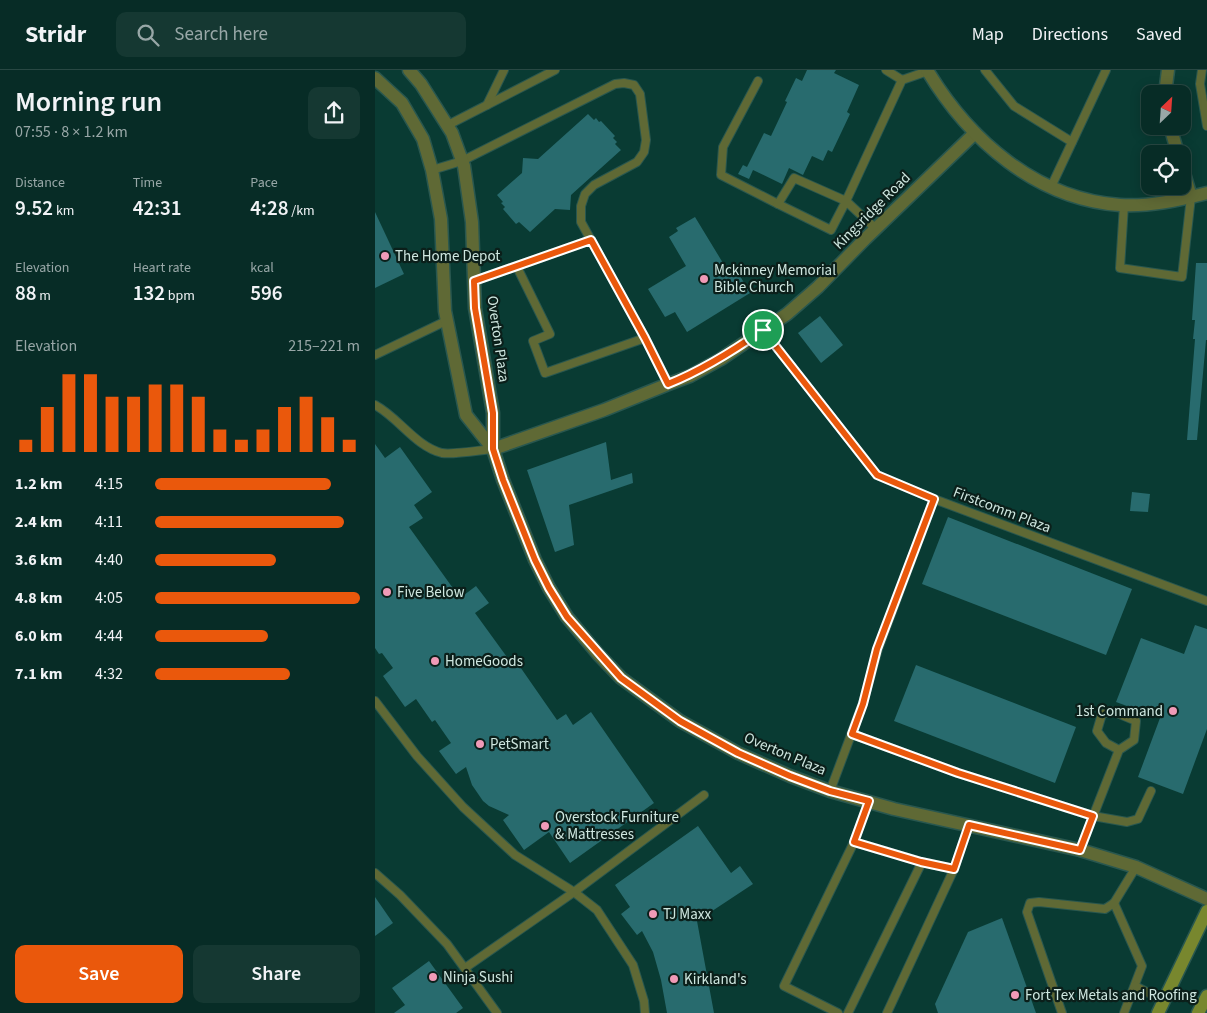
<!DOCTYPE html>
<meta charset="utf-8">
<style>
:root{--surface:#072c26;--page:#153832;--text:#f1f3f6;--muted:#98a7a7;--line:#284843;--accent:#ea580c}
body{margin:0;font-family:"Source Sans 3",sans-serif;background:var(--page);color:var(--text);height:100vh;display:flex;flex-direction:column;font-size:19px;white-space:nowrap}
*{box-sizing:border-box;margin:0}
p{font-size:16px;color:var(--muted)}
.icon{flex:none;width:28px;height:28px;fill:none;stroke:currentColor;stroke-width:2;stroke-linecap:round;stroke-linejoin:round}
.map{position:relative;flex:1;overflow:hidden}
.panel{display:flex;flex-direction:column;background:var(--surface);width:375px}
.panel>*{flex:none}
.needle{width:32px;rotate:25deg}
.tools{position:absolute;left:766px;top:15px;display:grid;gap:10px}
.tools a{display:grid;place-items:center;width:50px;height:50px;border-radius:10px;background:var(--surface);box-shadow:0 2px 12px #0003,0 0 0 1px var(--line);font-size:25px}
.pin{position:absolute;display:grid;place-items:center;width:42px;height:42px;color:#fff;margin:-21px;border:2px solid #fff;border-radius:50%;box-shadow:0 1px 5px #0007}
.round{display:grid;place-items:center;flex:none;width:52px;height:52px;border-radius:10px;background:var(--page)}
.overview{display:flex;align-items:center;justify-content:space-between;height:85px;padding:0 15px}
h1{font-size:28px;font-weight:600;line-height:38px}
.stats{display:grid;grid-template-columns:repeat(3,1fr);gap:8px;height:85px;padding:5px 15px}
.stats div{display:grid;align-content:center}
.stats b{font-size:21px;font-weight:600}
.stats small{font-size:14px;font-weight:400}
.stats p{font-size:14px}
.chart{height:140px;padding:10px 15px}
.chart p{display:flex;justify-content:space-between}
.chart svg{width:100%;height:90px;margin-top:5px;stroke:var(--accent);stroke-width:6}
.button{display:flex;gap:10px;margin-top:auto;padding:10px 15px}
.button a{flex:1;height:58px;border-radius:10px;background:var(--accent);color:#fff;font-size:20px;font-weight:600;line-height:58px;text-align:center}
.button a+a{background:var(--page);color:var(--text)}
ul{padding:0 15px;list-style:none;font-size:16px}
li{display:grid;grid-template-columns:80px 60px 1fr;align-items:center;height:38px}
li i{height:12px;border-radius:6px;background:var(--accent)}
header{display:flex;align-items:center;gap:30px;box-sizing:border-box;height:70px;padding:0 25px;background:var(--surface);border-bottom:1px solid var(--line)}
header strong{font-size:24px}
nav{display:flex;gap:28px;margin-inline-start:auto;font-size:18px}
.search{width:350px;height:45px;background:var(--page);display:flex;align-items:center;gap:12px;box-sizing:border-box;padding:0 18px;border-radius:10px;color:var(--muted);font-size:19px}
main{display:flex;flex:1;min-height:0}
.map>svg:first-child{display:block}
.building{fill:#286b6e}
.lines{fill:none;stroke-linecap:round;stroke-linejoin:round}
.service-casing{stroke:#29574f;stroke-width:10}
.minor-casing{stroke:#29574f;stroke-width:15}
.tertiary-casing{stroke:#29574f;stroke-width:15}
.secondary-casing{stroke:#29574f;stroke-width:15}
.service{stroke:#5f6935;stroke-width:8}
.minor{stroke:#5f6935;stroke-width:12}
.tertiary{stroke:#5f6935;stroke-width:12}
.secondary{stroke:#78872e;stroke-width:12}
.route-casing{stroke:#fff;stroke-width:10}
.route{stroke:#ea580c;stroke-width:6}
.poi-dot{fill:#f09ab7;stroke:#0b1f1a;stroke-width:2}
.labels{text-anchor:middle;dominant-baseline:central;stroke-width:4.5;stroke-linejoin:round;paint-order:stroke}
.street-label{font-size:15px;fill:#cfe7e0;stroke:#0b1f1a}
.poi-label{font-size:15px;fill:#cfe7e0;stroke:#0b1f1a;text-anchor:start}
</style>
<header>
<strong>Stridr</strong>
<div class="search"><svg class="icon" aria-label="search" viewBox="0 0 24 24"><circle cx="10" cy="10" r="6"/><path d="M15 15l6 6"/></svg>Search here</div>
<nav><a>Map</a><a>Directions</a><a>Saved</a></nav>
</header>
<main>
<section class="panel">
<div class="overview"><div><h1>Morning run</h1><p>07:55 · 8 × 1.2 km</p></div><a class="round"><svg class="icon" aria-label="share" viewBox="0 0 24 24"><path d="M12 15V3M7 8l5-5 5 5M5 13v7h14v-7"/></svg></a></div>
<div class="stats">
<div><p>Distance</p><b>9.52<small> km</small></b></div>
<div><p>Time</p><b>42:31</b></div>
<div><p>Pace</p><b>4:28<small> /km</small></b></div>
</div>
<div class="stats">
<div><p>Elevation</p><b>88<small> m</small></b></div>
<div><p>Heart rate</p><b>132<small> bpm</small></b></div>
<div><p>kcal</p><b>596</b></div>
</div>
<div class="chart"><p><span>Elevation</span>215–221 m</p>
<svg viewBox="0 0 160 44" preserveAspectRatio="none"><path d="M5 44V38M15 44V22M25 44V6M35 44V6M45 44V17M55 44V17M65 44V11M75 44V11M85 44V17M95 44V33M105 44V38M115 44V33M125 44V22M135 44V17M145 44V27M155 44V38"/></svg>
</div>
<ul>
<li><b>1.2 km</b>4:15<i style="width:86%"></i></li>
<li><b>2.4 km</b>4:11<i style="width:92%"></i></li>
<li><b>3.6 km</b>4:40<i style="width:59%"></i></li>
<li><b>4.8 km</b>4:05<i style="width:100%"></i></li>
<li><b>6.0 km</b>4:44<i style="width:55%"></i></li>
<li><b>7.1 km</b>4:32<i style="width:66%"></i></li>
</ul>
<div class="button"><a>Save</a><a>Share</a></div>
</section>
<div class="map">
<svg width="832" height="943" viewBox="0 0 832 943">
<rect width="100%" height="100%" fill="#093b33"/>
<g class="building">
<polygon points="432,0 461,0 459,3 484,15 472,42 475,44 457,82 453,80 448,91 437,86 428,105 414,98 407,114 378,100 374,109 363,104 368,95 372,97 389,63 396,66 412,32 410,31 421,8 427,11"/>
<polygon points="213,44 219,50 221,48 224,52 226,51 240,66 238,68 242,72 240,74 246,80 196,125 195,140 180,139 155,162 144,152 141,154 128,139 130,137 126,133 128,132 122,125 147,103 148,88 163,89"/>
<polygon points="0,142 29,204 0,218"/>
<polygon points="320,147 351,198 358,194 375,223 312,262 300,242 290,247 273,219 311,196 294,167 303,161 301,158"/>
<polygon points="821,193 832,193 832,270 831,270 822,370 812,370 820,269 818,269 820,250 817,250"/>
<polygon points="445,246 468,275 446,293 423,263"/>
<polygon points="231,372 236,410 257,403 258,413 194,435 199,475 180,482 152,400"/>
<polygon points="0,374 10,388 25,377 57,422 39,435 48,448 34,457 85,528 101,516 114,533 100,543 137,594 141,591 182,650 191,644 198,655 216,642 279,733 195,793 174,762 149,780 128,750 134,745 114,736 108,731 97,715 91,697 81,704 64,681 76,673 60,650 57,652 41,629 30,637 8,606 18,598 7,583 4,584 0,578"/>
<polygon points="757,422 775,424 773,442 755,441"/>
<polygon points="573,447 757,519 731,585 547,514"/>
<polygon points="820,555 832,559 832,659 808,724 763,707 785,648 741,632 766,568 809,584"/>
<polygon points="541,595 701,657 680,713 519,651"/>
<polygon points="323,756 356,803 365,796 378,814 322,851 339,943 292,943 286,910 278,882 267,861 262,865 246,844 255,837 240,815"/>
<polygon points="0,827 18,853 0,866"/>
<polygon points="627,848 661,943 563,943 560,934 593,862"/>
<polygon points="54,891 88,938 81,943 19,943 30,935 17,918"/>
</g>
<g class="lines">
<defs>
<g id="service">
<polyline points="511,0 527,10"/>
<polyline points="610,0 639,36 697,72"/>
<polyline points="827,0 825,14 832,56"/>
<polyline points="383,11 348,77 346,105 403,134"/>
<polyline points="112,35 129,0"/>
<polyline points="73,55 180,0"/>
<polyline points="57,100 87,91 240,14 249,13 259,15 265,24 271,70 269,82 262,92 219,115 210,124 206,136 206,152 270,268 293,314"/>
<polyline points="676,117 731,0"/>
<polyline points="749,135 745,198 807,207 816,127"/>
<polyline points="501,159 471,131 419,108 403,134 456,160 471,131 527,10 553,1"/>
<polyline points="142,197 175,264 158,271 170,303 270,268"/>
<polyline points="99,211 216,170"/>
<polyline points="388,260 502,405 559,429 832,531"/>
<polyline points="0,285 71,251"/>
<path d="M 0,335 C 24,348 40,376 67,383 C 78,385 106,380 118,379"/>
<polyline points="0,631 42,686 88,737 140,785 199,822 222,840 258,895 269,931 270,943"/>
<polyline points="477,664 583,703 718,746 752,752 763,749 776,721"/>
<polyline points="455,721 488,633 503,579 559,429"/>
<polyline points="705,780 744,680 759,670 761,651 737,641 727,644 722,661 731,673 744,680"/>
<polyline points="579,799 594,755"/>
<polyline points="0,803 25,825 72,874 122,943"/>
<polyline points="739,833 767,896 749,943"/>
<polyline points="90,898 199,822 329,725"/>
<polyline points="760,916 789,931"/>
<polyline points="463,943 409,916 479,772 494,731"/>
<polyline points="473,943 547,792 479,772"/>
<polyline points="512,943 579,799 547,792"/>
<polyline points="687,943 652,842 655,833 664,832 730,839 739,833 761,797"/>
</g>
<g id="minor">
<polyline points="790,24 793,0"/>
<polyline points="795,56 803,84"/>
<polyline points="808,100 816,127"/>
<polyline points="118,379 229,340 291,315 315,306 346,289 412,244 443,217 490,169 600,63"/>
</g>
<g id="tertiary">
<polyline points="34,0 46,14 77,63 89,96 97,152 100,238 118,343 118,379 128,410 160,490 174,518 192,547 223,584 246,608 305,651 363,683 415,706 455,721 519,739 705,780 761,797 832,829"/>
<path d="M 552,0 C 594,70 661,129 745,135 C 774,137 804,130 832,123"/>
<polyline points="0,8 27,33 48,69 57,100 66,149 70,241 91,345 118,379"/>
</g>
<g id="secondary">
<polyline points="783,943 832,841"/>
<polyline points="823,943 832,926"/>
</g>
</defs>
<use href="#service" class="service-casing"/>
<use href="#minor" class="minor-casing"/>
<use href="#tertiary" class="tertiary-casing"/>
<use href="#secondary" class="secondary-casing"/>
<use href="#service" class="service"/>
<use href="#minor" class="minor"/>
<use href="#tertiary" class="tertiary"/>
<use href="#secondary" class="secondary"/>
</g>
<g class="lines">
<defs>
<path id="route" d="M 216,170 L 270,268 L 293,314 C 328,300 358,281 388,260 L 502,405 L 559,429 L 502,579 L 488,634 L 477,664 L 583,703 L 718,746 L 705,780 L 594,755 L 579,799 L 546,792 L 479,772 L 494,731 L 455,721 L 415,706 L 363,683 L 305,651 L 246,608 L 192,547 L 174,518 L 160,490 L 128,410 L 118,379 L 118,343 L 100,238 L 99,211 Z"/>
</defs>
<use href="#route" class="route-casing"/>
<use href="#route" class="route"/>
</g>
<g class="poi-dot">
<circle cx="10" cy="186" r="5"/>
<circle cx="329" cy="209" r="5"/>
<circle cx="12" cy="522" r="5"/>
<circle cx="60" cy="591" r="5"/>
<circle cx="798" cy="641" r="5"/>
<circle cx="105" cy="674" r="5"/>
<circle cx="170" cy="756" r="5"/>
<circle cx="278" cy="844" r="5"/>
<circle cx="58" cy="907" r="5"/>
<circle cx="299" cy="909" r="5"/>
<circle cx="640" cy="925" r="5"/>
</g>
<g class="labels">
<g class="street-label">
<text transform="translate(497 141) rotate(-45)">Kingsridge Road</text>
<text transform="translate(123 269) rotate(82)">Overton Plaza</text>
<text transform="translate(627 440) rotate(21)">Firstcomm Plaza</text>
<text transform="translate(410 684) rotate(23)">Overton Plaza</text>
</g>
<g class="poi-label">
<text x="20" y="186">The Home Depot</text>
<text x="339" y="200">Mckinney Memorial<tspan x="339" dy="17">Bible Church</tspan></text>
<text x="22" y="522">Five Below</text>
<text x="70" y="591">HomeGoods</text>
<text x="788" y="641" text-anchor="end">1st Command</text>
<text x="115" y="674">PetSmart</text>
<text x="180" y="747">Overstock Furniture<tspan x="180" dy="17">&amp; Mattresses</tspan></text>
<text x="288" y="844">TJ Maxx</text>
<text x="68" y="907">Ninja Sushi</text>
<text x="309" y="909">Kirkland's</text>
<text x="650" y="925">Fort Tex Metals and Roofing</text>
</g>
</g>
</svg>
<div class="tools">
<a><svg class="needle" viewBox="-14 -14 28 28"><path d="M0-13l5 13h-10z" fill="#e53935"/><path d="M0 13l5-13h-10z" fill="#98a7a7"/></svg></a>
<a><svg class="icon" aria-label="locate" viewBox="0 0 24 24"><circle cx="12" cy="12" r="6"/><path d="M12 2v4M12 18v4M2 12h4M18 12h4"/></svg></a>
</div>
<div class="pin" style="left:388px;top:260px;background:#1e9e55"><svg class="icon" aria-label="arrive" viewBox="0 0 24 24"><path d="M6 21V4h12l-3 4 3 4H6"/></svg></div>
</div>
</main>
